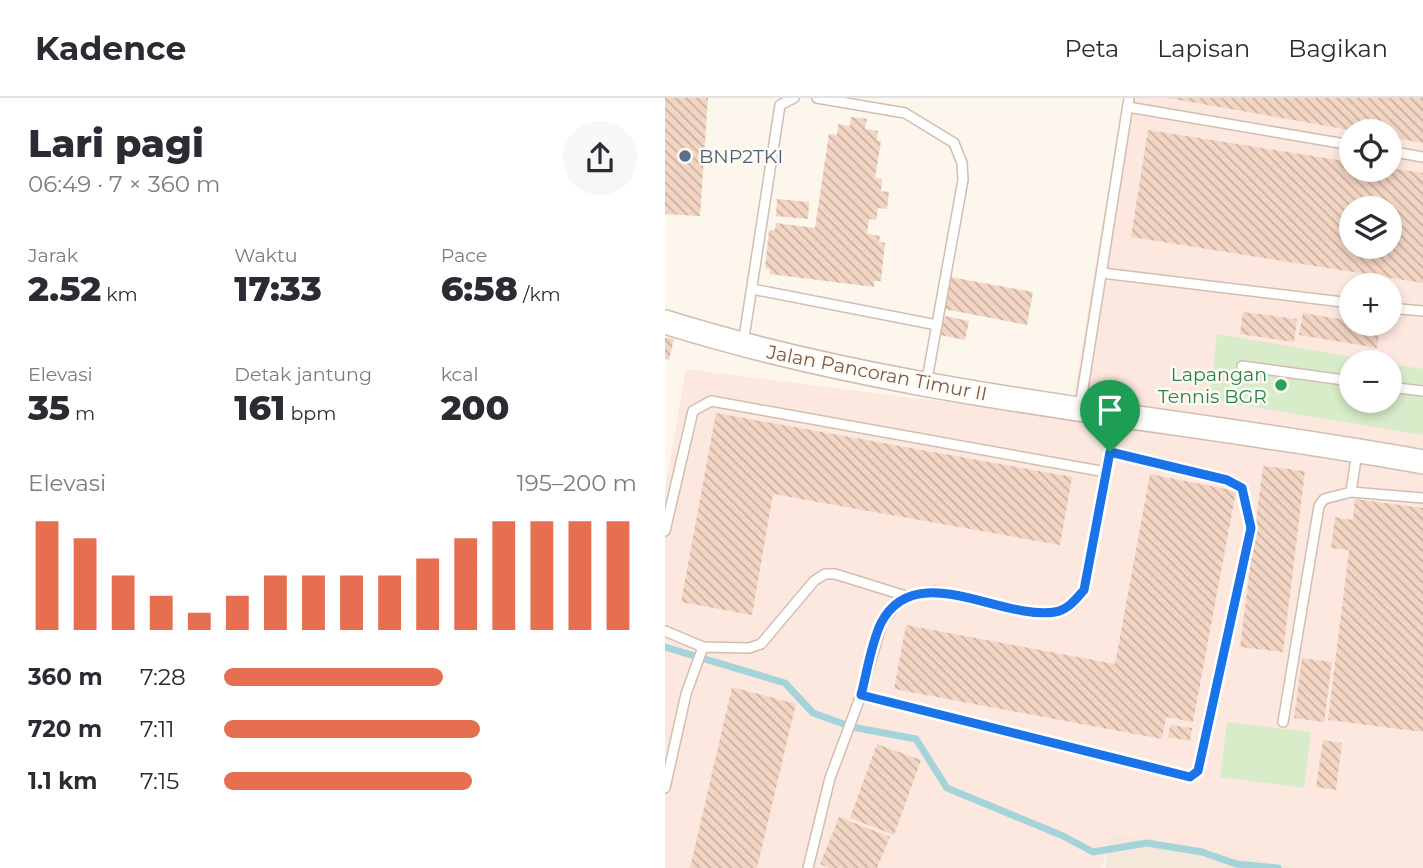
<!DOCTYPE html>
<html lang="id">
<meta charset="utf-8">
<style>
:root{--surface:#fff;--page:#f7f7f7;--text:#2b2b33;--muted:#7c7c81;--line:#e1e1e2;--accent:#e76f51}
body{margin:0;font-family:Montserrat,sans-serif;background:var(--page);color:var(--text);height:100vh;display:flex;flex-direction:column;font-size:26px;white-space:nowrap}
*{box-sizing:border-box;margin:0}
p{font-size:23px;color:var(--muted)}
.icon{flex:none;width:38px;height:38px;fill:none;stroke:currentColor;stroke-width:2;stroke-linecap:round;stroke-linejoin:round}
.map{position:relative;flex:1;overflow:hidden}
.panel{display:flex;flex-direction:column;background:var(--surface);width:665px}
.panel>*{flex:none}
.buttons{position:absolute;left:674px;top:21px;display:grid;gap:14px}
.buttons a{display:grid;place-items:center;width:63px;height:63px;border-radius:50%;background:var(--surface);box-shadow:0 4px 10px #0003;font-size:35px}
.pin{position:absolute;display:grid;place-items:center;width:60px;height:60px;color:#fff;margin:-72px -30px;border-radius:50% 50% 50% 0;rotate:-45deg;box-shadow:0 0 7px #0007}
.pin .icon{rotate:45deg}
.round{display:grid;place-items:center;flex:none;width:74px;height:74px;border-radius:37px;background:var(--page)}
.headline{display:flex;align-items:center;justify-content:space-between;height:119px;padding:0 28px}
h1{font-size:38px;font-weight:800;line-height:52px}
.metrics{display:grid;grid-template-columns:repeat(3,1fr);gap:10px;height:119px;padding:7px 28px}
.metrics div{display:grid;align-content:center}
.metrics b{font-size:35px;font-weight:800}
.metrics small{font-size:19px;font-weight:400}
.metrics p{font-size:19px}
.chart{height:196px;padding:14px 28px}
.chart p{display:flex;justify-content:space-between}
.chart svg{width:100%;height:126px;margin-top:7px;stroke:var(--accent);stroke-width:6}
ul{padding:0 28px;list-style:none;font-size:23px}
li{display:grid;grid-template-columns:112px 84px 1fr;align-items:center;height:52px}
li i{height:18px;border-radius:9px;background:var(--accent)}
header{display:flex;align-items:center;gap:42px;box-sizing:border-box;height:98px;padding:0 35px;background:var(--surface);border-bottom:2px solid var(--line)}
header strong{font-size:33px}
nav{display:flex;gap:38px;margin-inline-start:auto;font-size:24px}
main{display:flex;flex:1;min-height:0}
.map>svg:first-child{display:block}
.residential{fill:#f5e8da}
.commercial{fill:#fde8e0;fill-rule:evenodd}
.grass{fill:#d8ecc9}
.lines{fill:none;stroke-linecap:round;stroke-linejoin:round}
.stream{stroke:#a5d3da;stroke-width:7}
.building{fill:url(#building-back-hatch);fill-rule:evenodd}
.service-casing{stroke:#d1beb0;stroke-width:12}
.tertiary-casing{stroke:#d1beb0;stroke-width:26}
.service{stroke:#fff;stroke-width:9}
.tertiary{stroke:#fff;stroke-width:23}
.route-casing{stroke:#fff;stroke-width:14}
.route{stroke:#1a73e8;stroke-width:9}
.service-dot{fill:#5c6f8a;stroke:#fffaf3;stroke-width:2.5}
.leisure-dot{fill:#2e9e5b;stroke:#fffaf3;stroke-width:2.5}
.labels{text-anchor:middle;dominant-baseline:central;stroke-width:5;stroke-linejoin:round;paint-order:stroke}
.service-label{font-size:19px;fill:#4e5e75;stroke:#fffaf3;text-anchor:start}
.street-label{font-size:19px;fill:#7a5c4d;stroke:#fffaf3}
.leisure-label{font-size:19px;fill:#27864d;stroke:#fffaf3;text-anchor:end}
</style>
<header>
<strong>Kadence</strong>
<nav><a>Peta</a><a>Lapisan</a><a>Bagikan</a></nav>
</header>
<main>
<section class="panel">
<div class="headline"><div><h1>Lari pagi</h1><p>06:49 · 7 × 360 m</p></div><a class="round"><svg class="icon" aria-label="share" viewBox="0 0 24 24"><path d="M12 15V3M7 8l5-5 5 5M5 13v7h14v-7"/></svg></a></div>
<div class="metrics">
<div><p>Jarak</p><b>2.52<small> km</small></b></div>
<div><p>Waktu</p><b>17:33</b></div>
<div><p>Pace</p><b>6:58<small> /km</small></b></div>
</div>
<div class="metrics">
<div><p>Elevasi</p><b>35<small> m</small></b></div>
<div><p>Detak jantung</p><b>161<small> bpm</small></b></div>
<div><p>kcal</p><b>200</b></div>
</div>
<div class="chart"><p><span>Elevasi</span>195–200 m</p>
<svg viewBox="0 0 160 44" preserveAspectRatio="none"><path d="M5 44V6M15 44V12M25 44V25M35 44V32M45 44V38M55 44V32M65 44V25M75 44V25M85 44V25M95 44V25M105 44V19M115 44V12M125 44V6M135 44V6M145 44V6M155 44V6"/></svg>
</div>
<ul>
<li><b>360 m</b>7:28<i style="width:53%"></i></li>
<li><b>720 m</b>7:11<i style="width:62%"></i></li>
<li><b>1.1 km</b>7:15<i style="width:60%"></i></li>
</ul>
</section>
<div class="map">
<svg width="758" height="770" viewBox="0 0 758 770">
<defs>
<pattern id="building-back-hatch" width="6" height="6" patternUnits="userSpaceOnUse" patternTransform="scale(1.75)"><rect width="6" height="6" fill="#f3d5c3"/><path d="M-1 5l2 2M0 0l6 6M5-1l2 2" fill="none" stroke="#cab0a1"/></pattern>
</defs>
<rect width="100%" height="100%" fill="#fdf6ec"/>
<polygon class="residential" points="445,735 640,770 440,770"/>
<path class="commercial" d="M 459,0 L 758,0 L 758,770 L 640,770 L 446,735 L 437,770 L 0,770 L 0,391 L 21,271 L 405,320 ZM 686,33 L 724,33 L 724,72 L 686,72 ZM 686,110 L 724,110 L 724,149 L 686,149 ZM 686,187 L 724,187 L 724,226 L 686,226 ZM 686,264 L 724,264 L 724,303 L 686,303 Z"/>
<g class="grass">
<polygon points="552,236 717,264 686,264 686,303 724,303 725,266 758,271 758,337 545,302"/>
<polygon points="562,624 646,634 639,690 555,679"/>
</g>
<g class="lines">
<polyline class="stream" points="0,549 120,585 148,615 187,629 251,641 282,690 398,738 428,754 482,745 537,754 571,766 613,770"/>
</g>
<g class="building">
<polygon points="0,0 43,0 35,118 0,116"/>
<polygon points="503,0 758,0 758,45 724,39 724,33 690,33"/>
<polygon points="186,19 202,21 200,31 213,33 212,43 216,43 210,80 217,81 216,93 224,94 222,111 213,110 211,122 204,121 202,136 215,138 214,144 220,145 216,183 209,183 209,189 105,176 105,171 100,170 104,132 110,132 111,125 150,130 164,36 172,37 173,26 185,28"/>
<path d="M 483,32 L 686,64 L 686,72 L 724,70 L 758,75 L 758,185 L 466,139 ZM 686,110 L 724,110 L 724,149 L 686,149 Z"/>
<polygon points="112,101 144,104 143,121 111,118"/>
<polygon points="285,179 368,194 362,227 279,211"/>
<polygon points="578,214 632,221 629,244 575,236"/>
<polygon points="638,215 686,223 686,226 715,228 712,250 634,237"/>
<polygon points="280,218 304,223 300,242 275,237"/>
<polygon points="0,239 9,241 4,262 0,261"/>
<polygon points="51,315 407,379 395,447 108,396 87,517 16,504"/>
<polygon points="598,368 640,373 618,554 575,549"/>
<polygon points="485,376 571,393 528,624 501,619 497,641 229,591 241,527 450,566"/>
<polygon points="690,401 758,410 758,634 663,622 684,452 666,450 670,419 688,422"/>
<polygon points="637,560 667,564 659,624 629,620"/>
<polygon points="67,589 131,606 92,770 25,770"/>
<polygon points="505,627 527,630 525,643 503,639"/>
<polygon points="658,642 677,645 671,692 651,689"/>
<polygon points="212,646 256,662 229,737 185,720"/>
<polygon points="174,719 225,739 212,770 164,770 155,766"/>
</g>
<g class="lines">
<defs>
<g id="service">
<polyline points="152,0 240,15 289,45 297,65 298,82 261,287"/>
<polyline points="463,9 686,47"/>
<polyline points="724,53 758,59"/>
<polyline points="437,175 686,205"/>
<polyline points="87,191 272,227"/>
<polyline points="724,210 758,213"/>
<polyline points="78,246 115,7 129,0"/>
<polyline points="577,268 686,283"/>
<polyline points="724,289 758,293"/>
<polyline points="415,309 464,0"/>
<polyline points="686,394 758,400"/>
<polyline points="0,433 28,313 46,303 441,374"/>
<polyline points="0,533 38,549"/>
<polyline points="196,597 525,679 533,673 586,430 577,390 562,382 445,354"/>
<polyline points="618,624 654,408 659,401 686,394 692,354"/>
<polyline points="0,690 21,596 38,549 84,550 96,546 149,483 160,476 170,476 241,498"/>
<polyline points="143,770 165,680 196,597 217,524 237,500 270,493 368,514 392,514 407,507 419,492 452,317"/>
</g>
<path id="tertiary" d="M 0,224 C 246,301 505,318 758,364"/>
</defs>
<use href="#service" class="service-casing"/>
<use href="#tertiary" class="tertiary-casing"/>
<use href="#service" class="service"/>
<use href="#tertiary" class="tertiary"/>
</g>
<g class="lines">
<defs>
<path id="route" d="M 445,354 L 562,382 L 577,390 L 586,430 L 533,673 L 525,679 L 196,597 C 202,574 206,546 216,525 C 250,459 337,523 390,514 C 403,512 411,501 419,492 Z"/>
</defs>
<use href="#route" class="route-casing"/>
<use href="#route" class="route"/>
</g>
<circle class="service-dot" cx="20" cy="58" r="7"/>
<circle class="leisure-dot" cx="616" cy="287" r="7"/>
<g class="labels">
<g class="service-label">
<text x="34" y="58">BNP2TKI</text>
</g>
<g class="street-label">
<text transform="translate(212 275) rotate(11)">Jalan Pancoran Timur II</text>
</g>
<g class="leisure-label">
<text x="602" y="276">Lapangan<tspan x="602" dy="22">Tennis BGR</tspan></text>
</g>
</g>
</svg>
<div class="buttons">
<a><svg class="icon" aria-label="locate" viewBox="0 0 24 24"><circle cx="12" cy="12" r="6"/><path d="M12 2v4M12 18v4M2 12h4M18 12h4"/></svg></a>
<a><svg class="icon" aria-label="layers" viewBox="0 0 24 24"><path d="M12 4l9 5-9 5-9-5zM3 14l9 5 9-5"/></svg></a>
<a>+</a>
<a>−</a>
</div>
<div class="pin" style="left:445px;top:354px;background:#1e9e55"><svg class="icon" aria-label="arrive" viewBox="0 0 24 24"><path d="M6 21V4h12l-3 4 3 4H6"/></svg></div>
</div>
</main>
